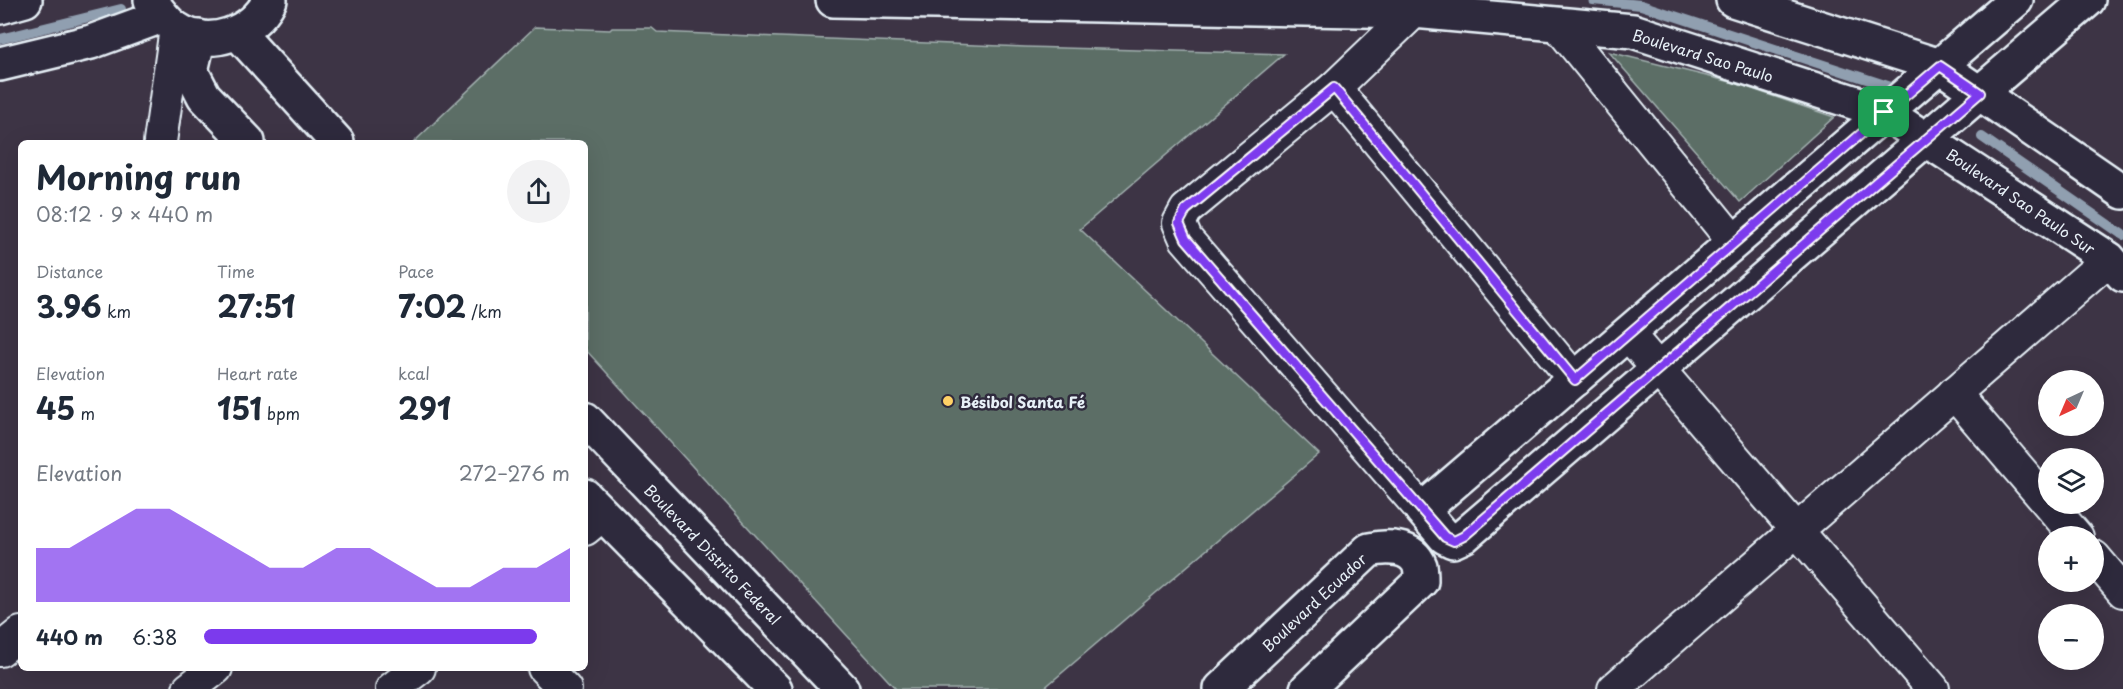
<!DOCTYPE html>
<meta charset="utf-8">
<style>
:root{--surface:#fff;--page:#f2f2f3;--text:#1f2937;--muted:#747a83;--accent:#7c3aed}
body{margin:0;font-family:"Playpen Sans",sans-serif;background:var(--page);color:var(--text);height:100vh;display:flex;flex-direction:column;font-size:22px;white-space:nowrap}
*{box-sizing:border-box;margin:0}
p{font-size:20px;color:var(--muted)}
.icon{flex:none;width:33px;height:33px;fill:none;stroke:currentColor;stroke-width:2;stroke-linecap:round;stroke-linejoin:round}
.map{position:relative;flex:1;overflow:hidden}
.panel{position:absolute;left:18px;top:140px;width:570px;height:531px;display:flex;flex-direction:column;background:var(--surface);border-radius:9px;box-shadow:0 6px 24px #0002}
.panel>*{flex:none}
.needle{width:39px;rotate:224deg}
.tools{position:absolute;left:2038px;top:370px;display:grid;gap:12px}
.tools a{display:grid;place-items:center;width:66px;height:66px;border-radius:50%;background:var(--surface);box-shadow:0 6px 24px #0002;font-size:30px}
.pin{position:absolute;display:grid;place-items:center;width:51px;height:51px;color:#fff;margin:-26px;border-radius:12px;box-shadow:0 3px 9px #0006}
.round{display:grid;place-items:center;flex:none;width:63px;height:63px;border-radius:32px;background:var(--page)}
.headline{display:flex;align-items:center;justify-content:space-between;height:102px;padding:0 18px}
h1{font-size:33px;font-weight:700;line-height:45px}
.figures{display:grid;grid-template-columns:repeat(3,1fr);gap:9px;height:102px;padding:6px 18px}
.figures div{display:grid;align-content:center}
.figures b{font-size:30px;font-weight:700}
.figures small{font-size:16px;font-weight:400}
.figures p{font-size:16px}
.chart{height:168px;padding:12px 18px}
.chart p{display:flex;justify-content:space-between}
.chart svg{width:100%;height:108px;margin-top:6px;fill:var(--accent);opacity:.7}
ul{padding:0 18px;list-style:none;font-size:20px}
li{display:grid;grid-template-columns:96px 72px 1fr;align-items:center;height:45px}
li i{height:15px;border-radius:8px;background:var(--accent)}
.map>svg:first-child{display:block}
.green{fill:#5b6e66;stroke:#a2b0af;stroke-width:1.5}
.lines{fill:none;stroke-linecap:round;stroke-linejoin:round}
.stream{stroke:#909fb0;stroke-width:10}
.street-casing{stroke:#e8f1f8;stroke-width:36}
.secondary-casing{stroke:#e8f1f8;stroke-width:38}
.street{stroke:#2f2a3d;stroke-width:32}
.secondary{stroke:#2f2a3d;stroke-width:33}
.route-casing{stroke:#fff;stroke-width:12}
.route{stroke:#7c3aed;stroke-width:8}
.poi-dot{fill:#ffd166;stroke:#2f2a3d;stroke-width:2}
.labels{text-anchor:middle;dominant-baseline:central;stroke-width:5;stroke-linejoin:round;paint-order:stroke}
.street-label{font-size:15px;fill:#e8f1f8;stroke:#2f2a3d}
.poi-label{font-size:15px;font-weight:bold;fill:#e8f1f8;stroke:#2f2a3d;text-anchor:start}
</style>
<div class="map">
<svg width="2123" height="689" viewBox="0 0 2123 689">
<rect width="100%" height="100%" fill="#3d3445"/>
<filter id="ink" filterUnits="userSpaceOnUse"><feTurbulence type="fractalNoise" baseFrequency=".0167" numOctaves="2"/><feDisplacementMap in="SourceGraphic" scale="12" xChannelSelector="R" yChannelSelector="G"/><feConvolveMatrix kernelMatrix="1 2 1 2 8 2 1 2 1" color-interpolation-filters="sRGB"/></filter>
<g filter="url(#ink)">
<g class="green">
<polygon points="535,27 610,30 612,28 652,28 657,32 1025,47 1284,54 1080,229 1319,454 1043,689 896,689 585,349 585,142 414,142"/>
<polygon points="1609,52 1735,83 1834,117 1740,202"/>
</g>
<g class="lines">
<g class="stream">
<polyline points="1593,0 1641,5 1891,87"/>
<polyline points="0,39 121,9"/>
<polyline points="1982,137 2123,235"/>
</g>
<defs>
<g id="street">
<polyline points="1558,25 1734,242"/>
<polyline points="1334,88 1575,380"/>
<polyline points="160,142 176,28"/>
<polyline points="1628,334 1933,689"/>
<polyline points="1954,393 2077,537"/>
<polyline points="1422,510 1186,239 1179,223 1186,210 1334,88 1426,0"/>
<polyline points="585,529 602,515"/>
<polyline points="2094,557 2123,591"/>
<polyline points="0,650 21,633"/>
<polyline points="544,668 565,689"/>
<polyline points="189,689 216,668"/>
<polyline points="392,689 419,668"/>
<polyline points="1614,689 2109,259"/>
</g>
<g id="secondary">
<path d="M 151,0 C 158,11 165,21 175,28 C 209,51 253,33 270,0"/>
<polyline points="833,0 1414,11 1633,31 1884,112 2109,259 2123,275"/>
<polyline points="1733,0 1940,66 2123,192"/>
<polyline points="2016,0 1422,510 1445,537 1453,541 1464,536 2088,0"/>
<polyline points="0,7 25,0"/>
<polyline points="238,33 337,142"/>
<polyline points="199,37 191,71 204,96 248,142"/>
<polyline points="0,64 91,42 162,16"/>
<polyline points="585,419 842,689"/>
<polyline points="585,496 775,689"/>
<path d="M 1221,689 L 1369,550 C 1386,546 1412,545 1420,566 C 1421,570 1421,577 1421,581 L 1307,689"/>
</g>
</defs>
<use href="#street" class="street-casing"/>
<use href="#secondary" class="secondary-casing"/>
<use href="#street" class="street"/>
<use href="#secondary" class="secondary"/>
</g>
</g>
<g class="lines" filter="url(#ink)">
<defs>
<polygon id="route" points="1940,66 1980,93 1464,536 1454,541 1445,537 1186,239 1179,223 1186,210 1334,88 1575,380"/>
</defs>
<use href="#route" class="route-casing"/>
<use href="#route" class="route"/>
</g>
<circle class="poi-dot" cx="948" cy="401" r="6"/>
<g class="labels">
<g class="street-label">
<text transform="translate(1703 55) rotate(17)">Boulevard Sao Paulo</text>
<text transform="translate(2021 201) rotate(34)">Boulevard Sao Paulo Sur</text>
<text transform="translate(713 554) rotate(46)">Boulevard Distrito Federal</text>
<text transform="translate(1314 602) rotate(-43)">Boulevard Ecuador</text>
</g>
<g class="poi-label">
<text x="960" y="401">Bésibol Santa Fé</text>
</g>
</g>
</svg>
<div class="tools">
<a><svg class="needle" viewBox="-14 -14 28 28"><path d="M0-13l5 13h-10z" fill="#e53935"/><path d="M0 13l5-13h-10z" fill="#747a83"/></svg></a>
<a><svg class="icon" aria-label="layers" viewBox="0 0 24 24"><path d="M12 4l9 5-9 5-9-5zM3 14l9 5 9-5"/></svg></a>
<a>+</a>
<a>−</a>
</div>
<div class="pin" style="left:1884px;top:112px;background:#1e9e55"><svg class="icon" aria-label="arrive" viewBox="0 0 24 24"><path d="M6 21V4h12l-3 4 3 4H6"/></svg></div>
<section class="panel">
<div class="headline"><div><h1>Morning run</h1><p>08:12 · 9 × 440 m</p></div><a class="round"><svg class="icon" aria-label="share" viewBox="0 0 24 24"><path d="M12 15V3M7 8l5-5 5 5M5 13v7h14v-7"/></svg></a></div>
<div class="figures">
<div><p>Distance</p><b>3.96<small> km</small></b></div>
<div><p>Time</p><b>27:51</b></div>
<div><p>Pace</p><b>7:02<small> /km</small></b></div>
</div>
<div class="figures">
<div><p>Elevation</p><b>45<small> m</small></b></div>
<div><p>Heart rate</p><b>151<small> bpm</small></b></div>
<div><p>kcal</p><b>291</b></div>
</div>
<div class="chart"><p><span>Elevation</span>272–276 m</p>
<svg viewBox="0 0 160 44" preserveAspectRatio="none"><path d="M0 44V22L10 22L20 14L30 6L40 6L50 14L60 22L70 30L80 30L90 22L100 22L110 30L120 38L130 38L140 30L150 30L160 22V44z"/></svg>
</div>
<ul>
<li><b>440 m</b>6:38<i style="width:91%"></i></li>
</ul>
</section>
</div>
